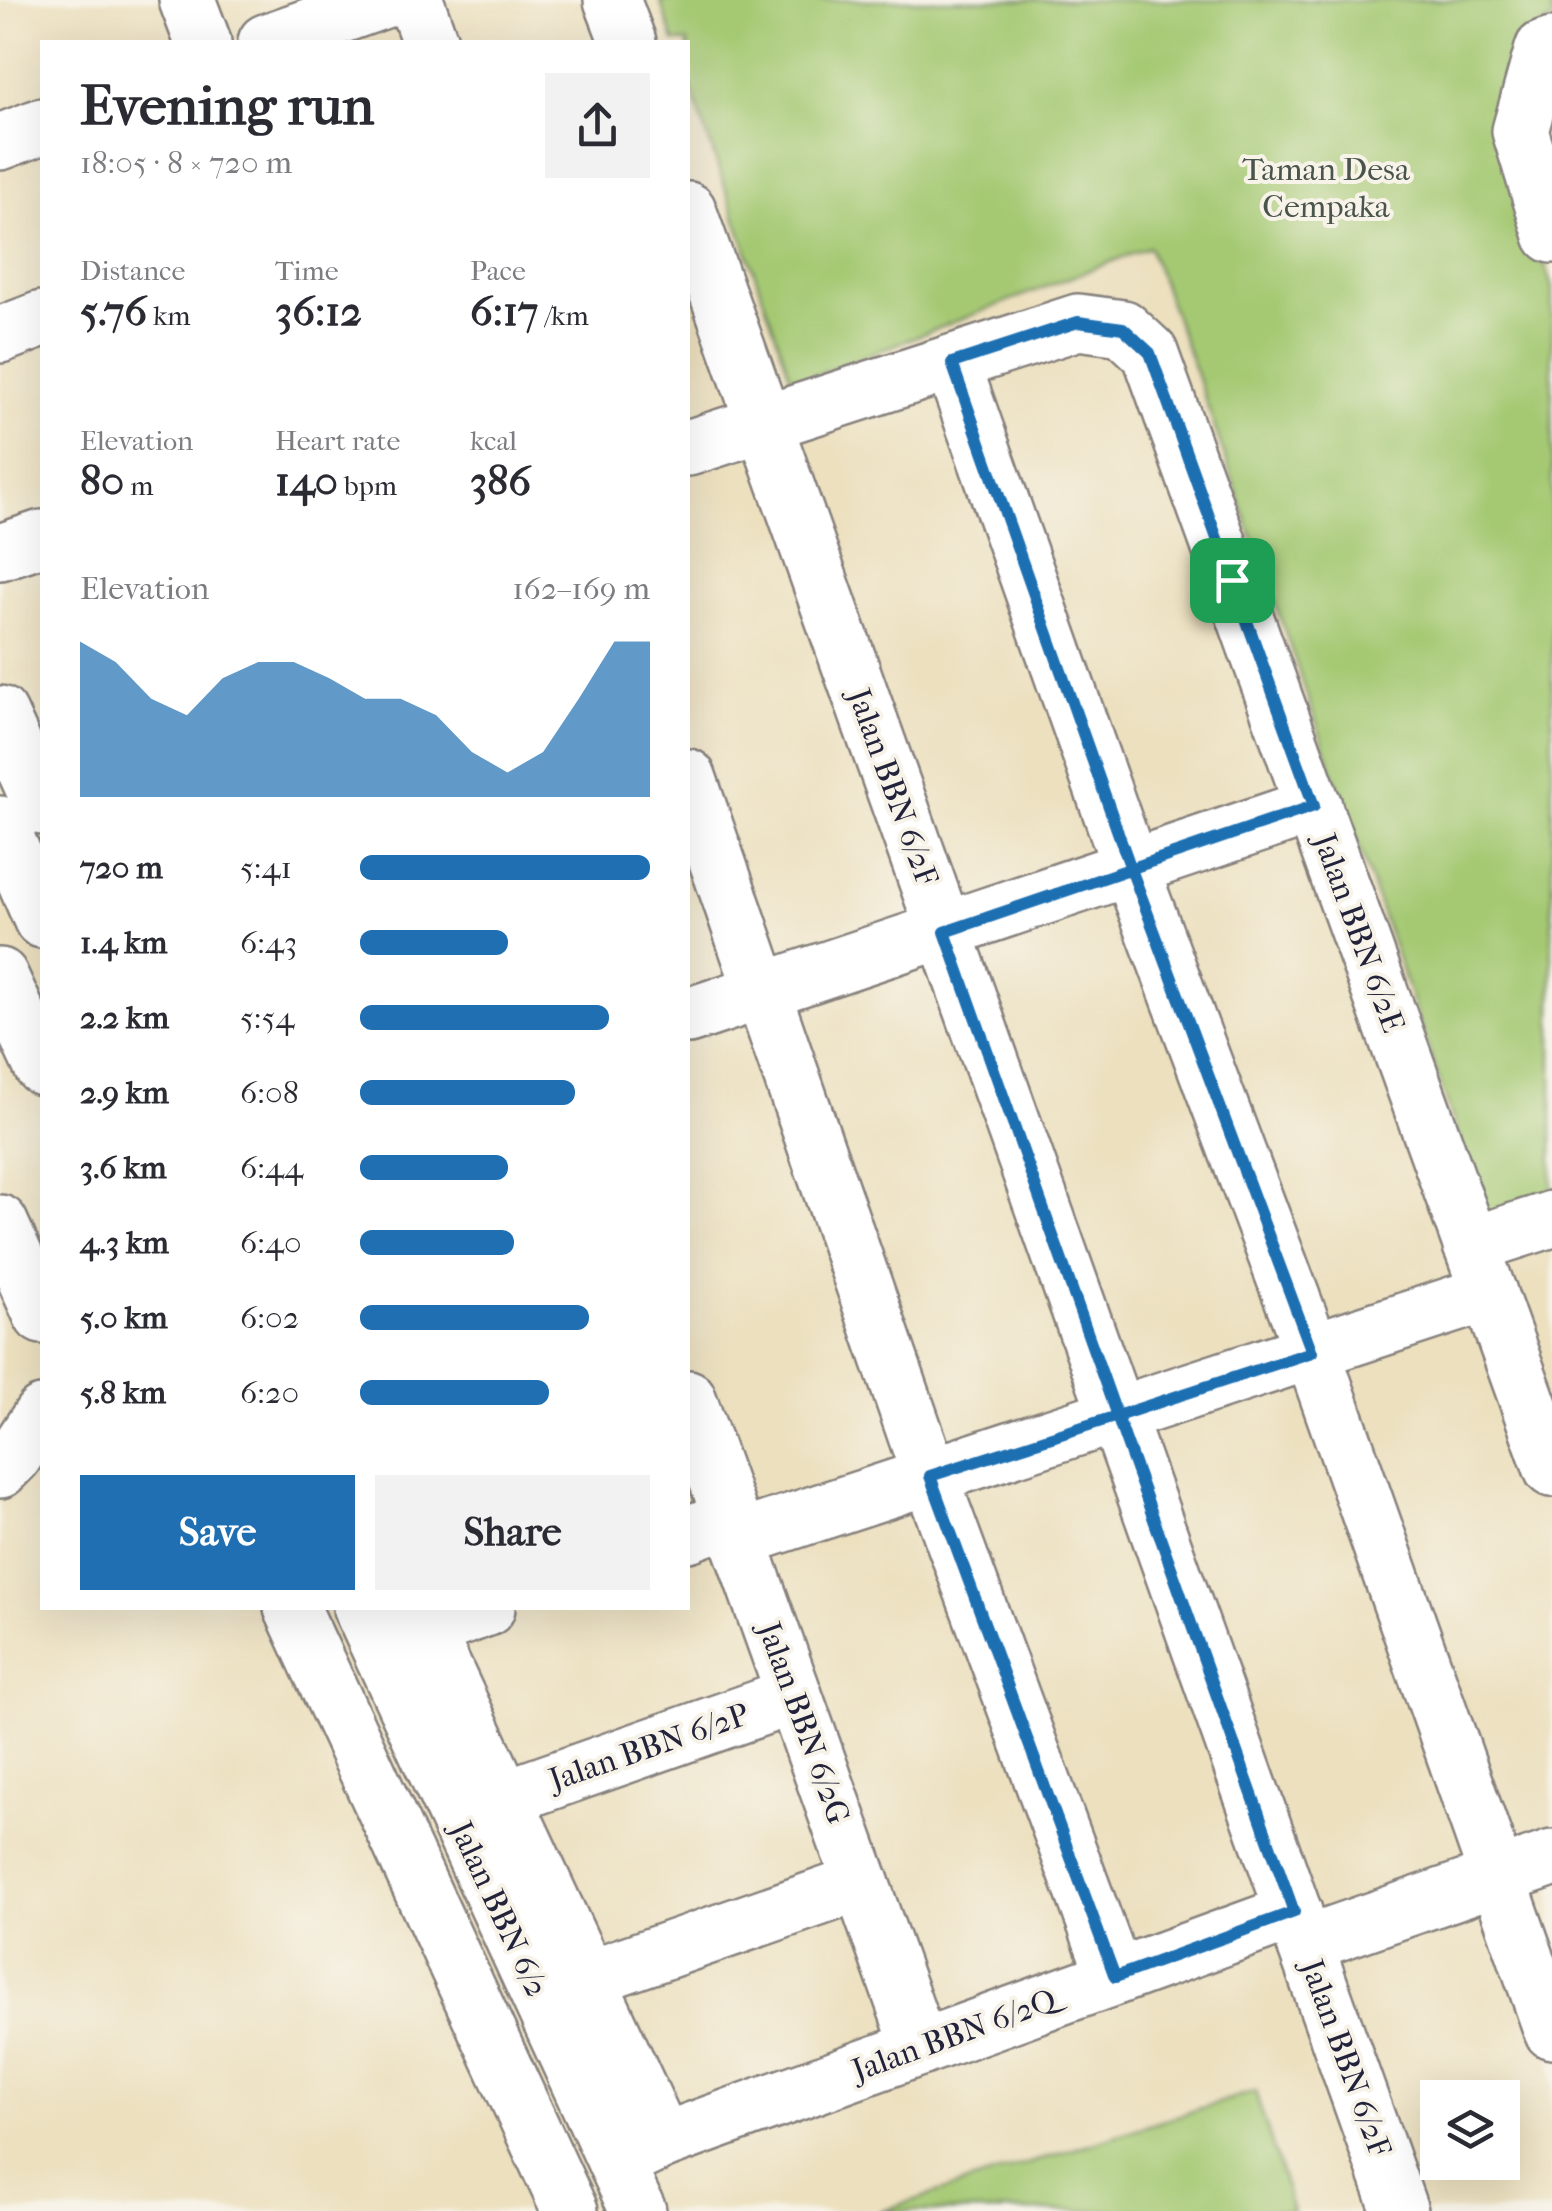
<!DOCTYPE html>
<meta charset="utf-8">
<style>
:root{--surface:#fff;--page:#f2f2f3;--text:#2b2b33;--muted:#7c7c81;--accent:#1f6fb2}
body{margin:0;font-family:"IM FELL French Canon",serif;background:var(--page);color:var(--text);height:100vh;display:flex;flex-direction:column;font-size:38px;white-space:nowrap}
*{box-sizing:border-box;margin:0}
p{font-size:32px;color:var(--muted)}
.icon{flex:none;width:55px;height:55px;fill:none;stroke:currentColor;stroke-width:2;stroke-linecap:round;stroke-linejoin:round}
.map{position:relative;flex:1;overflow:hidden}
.panel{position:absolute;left:40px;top:40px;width:650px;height:1570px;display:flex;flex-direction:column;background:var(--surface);border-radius:0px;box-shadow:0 10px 40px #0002}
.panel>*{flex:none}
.fabs{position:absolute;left:1420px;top:2080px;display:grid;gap:20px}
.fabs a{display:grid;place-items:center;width:100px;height:100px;border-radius:0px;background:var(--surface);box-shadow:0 10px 40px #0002;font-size:50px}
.pin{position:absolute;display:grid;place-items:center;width:85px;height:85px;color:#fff;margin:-42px;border-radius:20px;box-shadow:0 5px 15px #0006}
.round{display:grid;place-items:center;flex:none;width:105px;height:105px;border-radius:0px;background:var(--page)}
.head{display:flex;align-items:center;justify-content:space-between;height:170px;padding:0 40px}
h1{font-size:55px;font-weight:700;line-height:75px}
.metrics{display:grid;grid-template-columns:repeat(3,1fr);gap:15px;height:170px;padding:10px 40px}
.metrics div{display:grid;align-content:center}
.metrics b{font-size:42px;font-weight:700}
.metrics small{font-size:28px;font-weight:400}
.metrics p{font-size:28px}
.chart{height:280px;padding:20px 40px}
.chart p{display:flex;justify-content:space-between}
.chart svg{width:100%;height:180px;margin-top:10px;fill:var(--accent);opacity:.7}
.primary-button{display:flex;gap:20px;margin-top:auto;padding:20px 40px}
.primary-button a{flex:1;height:115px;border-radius:0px;background:var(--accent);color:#fff;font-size:40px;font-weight:700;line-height:115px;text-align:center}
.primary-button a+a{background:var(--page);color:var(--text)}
ul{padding:0 40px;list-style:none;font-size:32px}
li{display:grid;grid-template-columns:160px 120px 1fr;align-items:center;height:75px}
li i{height:25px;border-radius:12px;background:var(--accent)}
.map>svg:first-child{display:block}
.green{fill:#a5c973;stroke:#647657;stroke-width:2.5}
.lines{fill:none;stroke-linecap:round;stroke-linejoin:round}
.minor-casing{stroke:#87817d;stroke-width:60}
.minor{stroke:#fff;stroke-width:55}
.route-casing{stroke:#fff;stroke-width:20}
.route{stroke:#1f6fb2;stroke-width:12}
.labels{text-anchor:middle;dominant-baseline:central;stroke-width:8;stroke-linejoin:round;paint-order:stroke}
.park-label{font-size:32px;fill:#49544c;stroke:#f7f3e8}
.street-label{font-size:32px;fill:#22223b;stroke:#f7f3e8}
</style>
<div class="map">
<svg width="1552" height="2211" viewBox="0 0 1552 2211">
<rect width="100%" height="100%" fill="#f7f3e8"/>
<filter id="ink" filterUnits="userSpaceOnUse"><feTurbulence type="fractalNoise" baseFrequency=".01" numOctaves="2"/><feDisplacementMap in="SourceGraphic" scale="20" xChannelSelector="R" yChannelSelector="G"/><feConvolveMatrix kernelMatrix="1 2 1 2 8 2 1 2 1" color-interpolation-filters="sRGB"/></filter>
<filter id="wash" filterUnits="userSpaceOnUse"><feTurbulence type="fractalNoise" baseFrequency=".0048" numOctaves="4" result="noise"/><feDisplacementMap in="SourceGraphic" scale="40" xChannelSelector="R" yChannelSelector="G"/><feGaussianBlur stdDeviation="2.25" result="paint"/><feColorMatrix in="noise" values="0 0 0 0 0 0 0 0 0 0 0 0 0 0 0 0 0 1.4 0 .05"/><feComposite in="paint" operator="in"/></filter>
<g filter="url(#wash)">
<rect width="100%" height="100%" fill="#ece0bf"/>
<g class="green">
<polygon points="660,0 1552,0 1552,21 1543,24 1508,58 1501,118 1552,288 1552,1194 1487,1219 1196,373 1149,247 793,384 688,80 688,42 674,42"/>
<polygon points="1255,2091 1293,2211 880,2211"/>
</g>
</g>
<g filter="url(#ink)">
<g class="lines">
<defs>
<g id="minor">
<polyline points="187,0 203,42"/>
<polyline points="415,0 430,42"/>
<polyline points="612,0 628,42"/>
<polyline points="266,42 384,0"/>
<polyline points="1552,46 1543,49 1520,131 1552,235"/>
<polyline points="0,142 42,126"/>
<polyline points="688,210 1400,2211"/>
<polyline points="0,335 42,319"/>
<polyline points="952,363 1131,869 1312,1351 1552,2031"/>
<polyline points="688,448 1078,322 1123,328 1150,353 1552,1469"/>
<polyline points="0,552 42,538"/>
<polyline points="0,714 42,807"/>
<polyline points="688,777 930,1476 1115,1977"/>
<polyline points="0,824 42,920"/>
<polyline points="0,976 42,1067"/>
<polyline points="688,1016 1314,806"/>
<polyline points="0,1223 42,1316"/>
<polyline points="1471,1245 1552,1219"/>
<polyline points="688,1398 920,2048"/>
<polyline points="0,1470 14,1456 42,1414"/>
<polyline points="688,1534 731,1518"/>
<polyline points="738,1539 1489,1293"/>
<polyline points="292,1608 570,2211"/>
<polyline points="361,1608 638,2211"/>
<polyline points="416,1608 663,2141"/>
<polyline points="427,1630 487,1608"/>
<polyline points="504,1798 794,1696"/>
<polyline points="1305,1944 1552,1858"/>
<polyline points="588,1978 861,1883"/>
<polyline points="616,2163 663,2141 1294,1912"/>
</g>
</defs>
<use href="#minor" class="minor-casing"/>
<use href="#minor" class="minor"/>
</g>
</g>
<g class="lines" filter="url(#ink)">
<defs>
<polyline id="route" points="1232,580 1314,806 945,932 1117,1416 930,1476 1115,1977 1294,1912 1117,1416 1312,1352 1131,869 952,363 1078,322 1123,328 1150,353 1232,580"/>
</defs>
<use href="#route" class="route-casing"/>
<use href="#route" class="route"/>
</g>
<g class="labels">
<g class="park-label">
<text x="1326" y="169">Taman Desa<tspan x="1326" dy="37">Cempaka</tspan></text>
</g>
<g class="street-label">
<text transform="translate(893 787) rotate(70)">Jalan BBN 6/2F</text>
<text transform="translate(1359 933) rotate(70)">Jalan BBN 6/2E</text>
<text transform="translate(804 1723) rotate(70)">Jalan BBN 6/2G</text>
<text transform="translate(649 1747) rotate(-19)">Jalan BBN 6/2P</text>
<text transform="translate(499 1909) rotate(65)">Jalan BBN 6/2</text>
<text transform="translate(954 2035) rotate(-20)">Jalan BBN 6/2Q</text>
<text transform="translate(1346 2058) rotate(70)">Jalan BBN 6/2F</text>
</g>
</g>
</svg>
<div class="fabs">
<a><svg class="icon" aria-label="layers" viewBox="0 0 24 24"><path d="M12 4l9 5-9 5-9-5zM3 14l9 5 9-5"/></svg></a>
</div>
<div class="pin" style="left:1232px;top:580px;background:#1e9e55"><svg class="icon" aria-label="arrive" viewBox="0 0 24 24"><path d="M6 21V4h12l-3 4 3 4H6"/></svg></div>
<section class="panel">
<div class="head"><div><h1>Evening run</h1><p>18:05 · 8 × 720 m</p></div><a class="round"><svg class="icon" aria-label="share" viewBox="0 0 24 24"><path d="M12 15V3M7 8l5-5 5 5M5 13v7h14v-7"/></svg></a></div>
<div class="metrics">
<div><p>Distance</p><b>5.76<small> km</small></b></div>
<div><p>Time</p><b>36:12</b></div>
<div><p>Pace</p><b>6:17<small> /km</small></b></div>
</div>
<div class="metrics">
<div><p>Elevation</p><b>80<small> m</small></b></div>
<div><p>Heart rate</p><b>140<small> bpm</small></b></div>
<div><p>kcal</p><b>386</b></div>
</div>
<div class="chart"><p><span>Elevation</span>162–169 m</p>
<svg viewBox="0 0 160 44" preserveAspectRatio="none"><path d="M0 44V6L10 11L20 20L30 24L40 15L50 11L60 11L70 15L80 20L90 20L100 24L110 33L120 38L130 33L140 20L150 6L160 6V44z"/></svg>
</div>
<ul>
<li><b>720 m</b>5:41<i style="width:100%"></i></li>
<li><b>1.4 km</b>6:43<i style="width:51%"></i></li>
<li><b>2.2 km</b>5:54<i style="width:86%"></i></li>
<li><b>2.9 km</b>6:08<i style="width:74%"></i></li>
<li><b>3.6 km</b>6:44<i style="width:51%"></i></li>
<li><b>4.3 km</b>6:40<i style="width:53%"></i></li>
<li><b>5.0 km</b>6:02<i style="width:79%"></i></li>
<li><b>5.8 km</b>6:20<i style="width:65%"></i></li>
</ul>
<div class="primary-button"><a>Save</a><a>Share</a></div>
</section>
</div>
